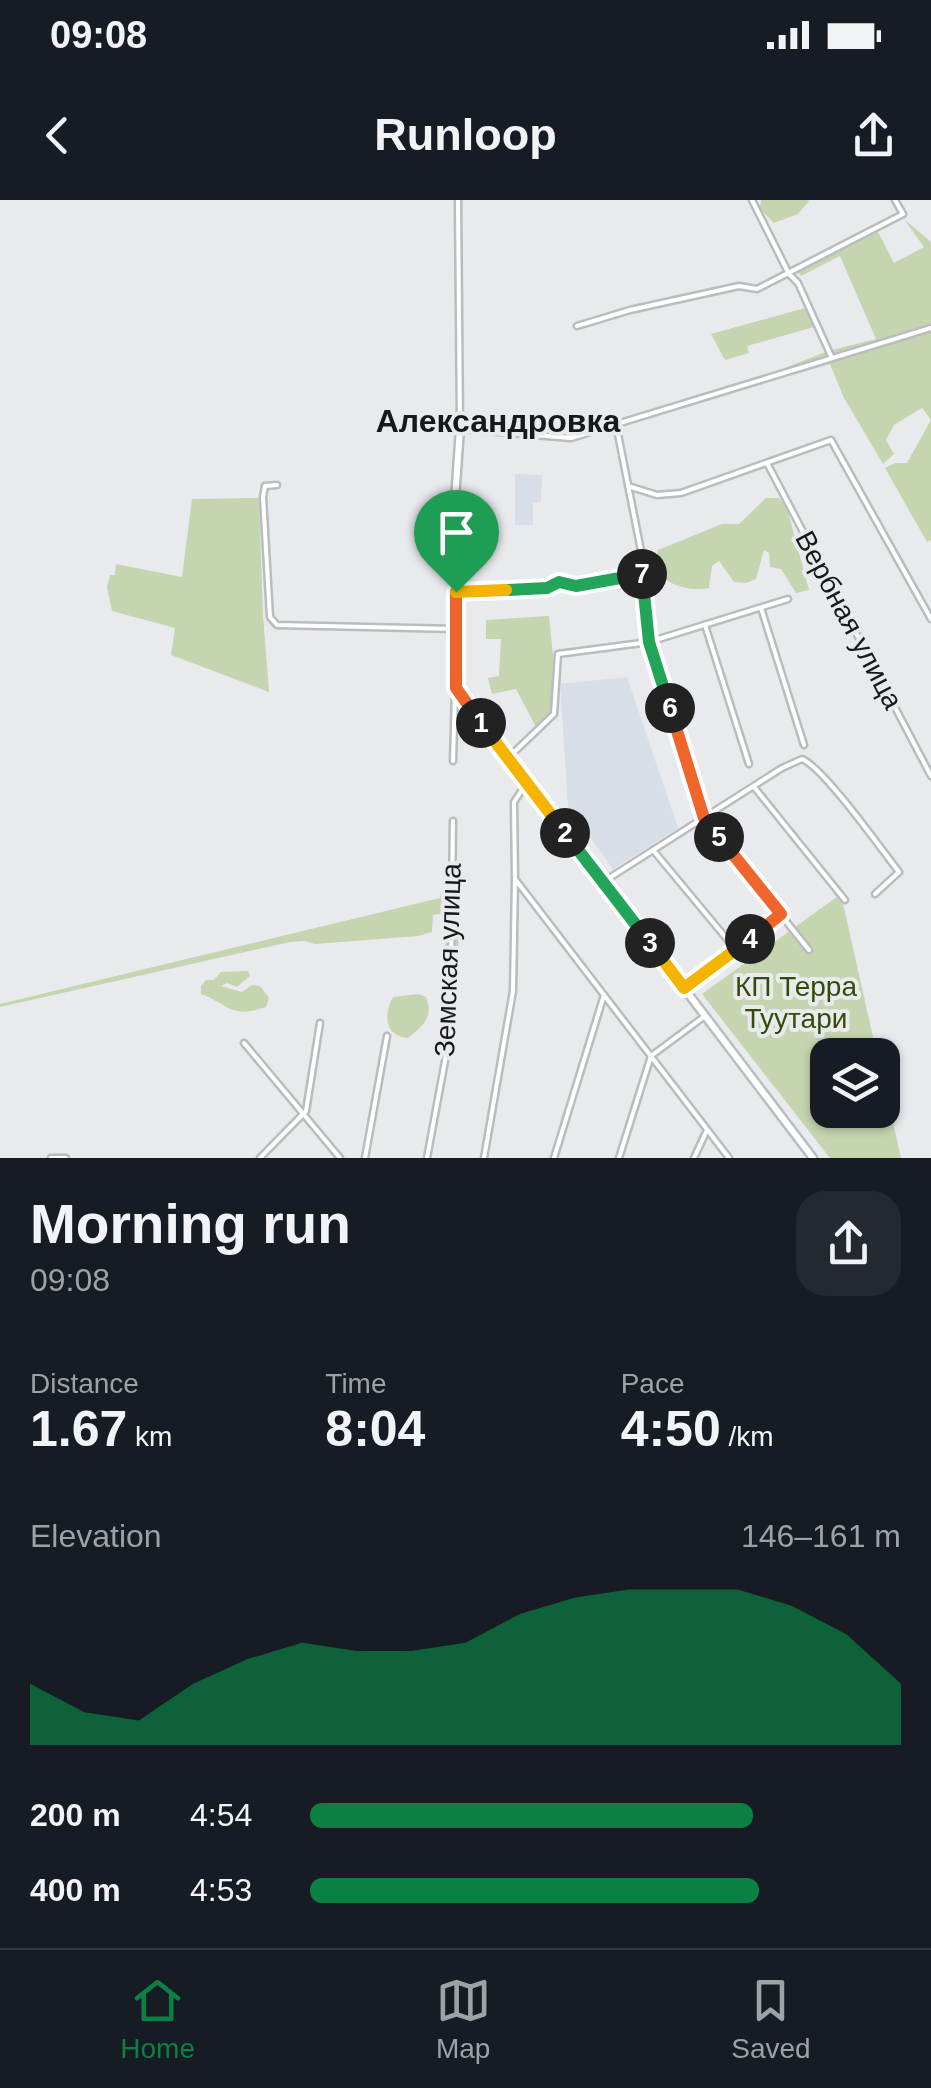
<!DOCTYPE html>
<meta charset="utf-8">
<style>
:root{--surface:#171b24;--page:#242831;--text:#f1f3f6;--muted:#9ea1a6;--line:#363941;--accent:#0b8043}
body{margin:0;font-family:Arial,sans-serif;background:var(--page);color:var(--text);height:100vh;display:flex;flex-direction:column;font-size:38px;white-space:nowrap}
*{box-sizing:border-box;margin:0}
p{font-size:32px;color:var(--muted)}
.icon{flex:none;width:55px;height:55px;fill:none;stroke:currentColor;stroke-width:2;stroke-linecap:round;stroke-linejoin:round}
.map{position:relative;height:958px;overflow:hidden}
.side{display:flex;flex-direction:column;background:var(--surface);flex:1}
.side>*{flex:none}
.fabs{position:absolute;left:810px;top:838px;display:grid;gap:20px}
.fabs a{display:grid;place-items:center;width:90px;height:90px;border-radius:20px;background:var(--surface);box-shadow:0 2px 8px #0004;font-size:50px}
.pin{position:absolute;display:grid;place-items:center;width:85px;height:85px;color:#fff;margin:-102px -42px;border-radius:50% 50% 50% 0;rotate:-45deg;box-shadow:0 0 10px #0007}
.pin .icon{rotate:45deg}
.km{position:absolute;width:50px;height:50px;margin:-25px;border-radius:50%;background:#222;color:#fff;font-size:28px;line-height:50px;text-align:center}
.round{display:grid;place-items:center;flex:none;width:105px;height:105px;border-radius:30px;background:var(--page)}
.headline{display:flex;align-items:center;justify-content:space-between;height:170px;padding:0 30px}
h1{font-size:55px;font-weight:800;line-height:75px}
.figures{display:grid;grid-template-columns:repeat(3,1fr);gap:15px;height:170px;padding:10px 30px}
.figures div{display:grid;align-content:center}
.figures b{font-size:50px;font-weight:800}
.figures small{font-size:28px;font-weight:400}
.figures p{font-size:28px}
.chart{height:280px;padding:20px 30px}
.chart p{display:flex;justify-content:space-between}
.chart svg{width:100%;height:180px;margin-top:10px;fill:var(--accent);opacity:.7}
ul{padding:0 30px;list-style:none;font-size:32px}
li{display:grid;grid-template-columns:160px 120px 1fr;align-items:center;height:75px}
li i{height:25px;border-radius:12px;background:var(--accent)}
.status{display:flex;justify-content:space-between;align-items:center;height:70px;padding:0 50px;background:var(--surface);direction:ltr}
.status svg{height:28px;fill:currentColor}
header{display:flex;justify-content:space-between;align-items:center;height:130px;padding:0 30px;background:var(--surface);font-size:45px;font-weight:800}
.dock{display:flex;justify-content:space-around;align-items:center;height:140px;border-top:2px solid var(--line);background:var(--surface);font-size:28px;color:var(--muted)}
.dock a{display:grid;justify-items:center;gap:5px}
.dock .selected{color:var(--accent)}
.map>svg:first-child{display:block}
.built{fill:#d7dee7}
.green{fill:#c5d5af}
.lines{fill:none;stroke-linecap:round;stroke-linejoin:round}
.street-casing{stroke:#babdc0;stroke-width:9}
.secondary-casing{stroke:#babdc0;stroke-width:11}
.street{stroke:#fff;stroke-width:4}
.secondary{stroke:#fff;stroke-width:6}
.split-1-casing{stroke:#fff;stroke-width:20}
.split-2-casing{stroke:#fff;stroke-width:20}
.split-3-casing{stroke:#fff;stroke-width:20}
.split-4-casing{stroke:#fff;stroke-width:20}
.split-5-casing{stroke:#fff;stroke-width:20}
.split-6-casing{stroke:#fff;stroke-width:20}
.split-7-casing{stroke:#fff;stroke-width:20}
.split-8-casing{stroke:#fff;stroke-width:20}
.split-9-casing{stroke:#fff;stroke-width:20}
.split-1{stroke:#f0652b;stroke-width:12}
.split-2{stroke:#f5b400;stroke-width:12}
.split-3{stroke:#22a559;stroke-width:12}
.split-4{stroke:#f5b400;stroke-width:12}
.split-5{stroke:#f0652b;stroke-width:12}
.split-6{stroke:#f0652b;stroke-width:12}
.split-7{stroke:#22a559;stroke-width:12}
.split-8{stroke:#22a559;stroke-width:12}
.split-9{stroke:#f5b400;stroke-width:12}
.labels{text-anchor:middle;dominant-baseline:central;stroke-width:8;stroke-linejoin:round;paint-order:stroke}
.street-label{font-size:28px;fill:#171819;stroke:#e8eaed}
.park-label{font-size:28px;fill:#364b08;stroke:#e8eaed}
.quarter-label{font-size:32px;font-weight:bold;fill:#171819;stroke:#e8eaed}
</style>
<div class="status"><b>09:08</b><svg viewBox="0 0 49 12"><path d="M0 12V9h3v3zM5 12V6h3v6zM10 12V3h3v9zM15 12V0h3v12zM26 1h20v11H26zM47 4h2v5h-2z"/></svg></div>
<header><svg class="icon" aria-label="back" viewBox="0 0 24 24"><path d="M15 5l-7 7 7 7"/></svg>Runloop<svg class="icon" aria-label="share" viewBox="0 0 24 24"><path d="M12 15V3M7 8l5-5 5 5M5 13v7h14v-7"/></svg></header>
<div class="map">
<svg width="931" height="958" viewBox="0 0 931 958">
<rect width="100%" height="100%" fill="#e8eaed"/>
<g class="built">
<polygon points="515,274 542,275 541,302 533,303 533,325 515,325"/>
<polygon points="627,477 678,628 613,669 568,606 560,484"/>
</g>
<g class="green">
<polygon points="761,0 808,0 809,1 798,14 774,23 760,9"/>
<polygon points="904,19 931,42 931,220 922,208 894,225 886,240 894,254 883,264 844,198 830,164 792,175 785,168 828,151 876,139 840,56 801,76 796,68 878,32 894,63 924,47"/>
<polygon points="805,108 814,127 747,146 749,153 725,160 711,134"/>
<polygon points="931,220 931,340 927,342 885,268 895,263 907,263"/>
<polygon points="259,298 263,415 269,492 171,455 175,428 112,411 107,387 110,375 115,375 116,364 182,377 192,299"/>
<path d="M 766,298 L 779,298 L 787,308 L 809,390 L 796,393 L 781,369 L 770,367 L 769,353 L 764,350 L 756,379 L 746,383 L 734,382 L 719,361 L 712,366 L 709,388 C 684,393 649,381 658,350 L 722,324 L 739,324 Z"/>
<polygon points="549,416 553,455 552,511 536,527 516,489 492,494 488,478 499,476 501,439 486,439 486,420"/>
<polygon points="448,661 456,661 460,680 456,842 446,838 441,823 447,713 433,715 432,732 418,736 315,744 305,741 290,742 0,807 0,804 440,698"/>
<polygon points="841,694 877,855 828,855 828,910 882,910 883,878 901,958 830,958 702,794"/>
<path d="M 248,771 L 250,776 L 237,787 L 227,783 L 221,786 L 242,792 L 252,785 L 260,786 L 269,798 L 266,807 C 231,819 230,805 201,794 L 201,786 L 206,780 L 214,780 L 221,772 Z"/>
<path d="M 418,794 L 426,797 C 434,817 423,826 408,838 C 385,836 383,815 393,797 Z"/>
</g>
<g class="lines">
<defs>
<g id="street">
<polyline points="458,0 460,229 571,238 931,128"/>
<polyline points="752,0 789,74 798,83 831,156"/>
<polyline points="577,126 630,110 739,86 757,89 903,14 895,0"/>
<polyline points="616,224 644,366"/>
<polyline points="767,263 931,576"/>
<polyline points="277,285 265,286 263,297 270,417 277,425 456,429"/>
<polyline points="628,286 657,295 681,293 831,240 931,419"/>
<polyline points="458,392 547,388 559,382 576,386 643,374 649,442 704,618 809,750"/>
<polyline points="761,408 804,545"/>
<polyline points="705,425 749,564"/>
<polyline points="509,557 554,514 558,454 649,442 788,399"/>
<polyline points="453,561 455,491"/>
<polyline points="526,584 514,602 515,679 729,958"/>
<polyline points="754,587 845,700"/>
<polyline points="653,650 736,750"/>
<path d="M 603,682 L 782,568 L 802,559 C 824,568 881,649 899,672 L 875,694"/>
<polyline points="684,788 713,769 779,715"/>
<polyline points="244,843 340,958"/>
<polyline points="651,856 705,816"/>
<polyline points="51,958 66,958"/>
<polyline points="260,958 306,911 320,823"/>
<polyline points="365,958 387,836"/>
<polyline points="427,958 450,834 453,621"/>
<polyline points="484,958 513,791 515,679"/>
<polyline points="554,958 604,795"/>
<polyline points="619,958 651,856"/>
<polyline points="694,958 707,930"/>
</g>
<polyline id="secondary" points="460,229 455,299 456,488 813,958"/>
</defs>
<use href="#street" class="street-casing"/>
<use href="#secondary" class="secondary-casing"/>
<use href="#street" class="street"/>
<use href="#secondary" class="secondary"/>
</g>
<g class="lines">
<defs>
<polyline id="split-1" points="456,392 456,488 481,523"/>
<polyline id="split-2" points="481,523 565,633"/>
<polyline id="split-3" points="565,633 650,743"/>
<polyline id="split-4" points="650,743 684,788 750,739"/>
<polyline id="split-5" points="719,637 781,714 750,739"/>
<polyline id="split-6" points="670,508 704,618 719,637"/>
<polyline id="split-7" points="642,374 649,442 670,508"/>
<polyline id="split-8" points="506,390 547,388 559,382 576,386 642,374"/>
<polyline id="split-9" points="456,392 506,390"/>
</defs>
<use href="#split-1" class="split-1-casing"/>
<use href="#split-2" class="split-2-casing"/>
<use href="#split-3" class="split-3-casing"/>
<use href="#split-4" class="split-4-casing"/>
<use href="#split-5" class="split-5-casing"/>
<use href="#split-6" class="split-6-casing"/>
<use href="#split-7" class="split-7-casing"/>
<use href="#split-8" class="split-8-casing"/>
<use href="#split-9" class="split-9-casing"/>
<use href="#split-1" class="split-1"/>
<use href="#split-2" class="split-2"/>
<use href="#split-3" class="split-3"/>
<use href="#split-4" class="split-4"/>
<use href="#split-5" class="split-5"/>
<use href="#split-6" class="split-6"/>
<use href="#split-7" class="split-7"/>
<use href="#split-8" class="split-8"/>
<use href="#split-9" class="split-9"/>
</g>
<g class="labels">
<g class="street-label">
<text transform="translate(849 420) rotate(62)">Вербная улица</text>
<text transform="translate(448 760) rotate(-88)">Земская улица</text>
</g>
<g class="park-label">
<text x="796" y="786">КП Терра<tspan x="796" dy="32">Туутари</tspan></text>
</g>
<g class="quarter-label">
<text x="498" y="221">Александровка</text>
</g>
</g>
</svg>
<div class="fabs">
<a><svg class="icon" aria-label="layers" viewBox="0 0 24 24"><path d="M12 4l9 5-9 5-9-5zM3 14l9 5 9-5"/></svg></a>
</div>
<div class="pin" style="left:456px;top:392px;background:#1e9e55"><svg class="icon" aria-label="arrive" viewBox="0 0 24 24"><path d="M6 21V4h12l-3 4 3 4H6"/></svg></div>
<b class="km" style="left:481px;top:523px">1</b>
<b class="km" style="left:565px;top:633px">2</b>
<b class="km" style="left:650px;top:743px">3</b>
<b class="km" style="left:750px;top:739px">4</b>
<b class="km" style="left:719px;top:637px">5</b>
<b class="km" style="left:670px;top:508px">6</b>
<b class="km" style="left:642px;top:374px">7</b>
</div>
<section class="side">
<div class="headline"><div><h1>Morning run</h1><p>09:08</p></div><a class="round"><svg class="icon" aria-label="share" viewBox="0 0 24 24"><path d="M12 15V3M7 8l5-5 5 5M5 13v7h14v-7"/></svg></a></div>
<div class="figures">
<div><p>Distance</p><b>1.67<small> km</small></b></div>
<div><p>Time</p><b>8:04</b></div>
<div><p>Pace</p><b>4:50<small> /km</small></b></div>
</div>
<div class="chart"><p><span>Elevation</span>146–161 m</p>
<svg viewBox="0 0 160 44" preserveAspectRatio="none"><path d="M0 44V29L10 36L20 38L30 29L40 23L50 19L60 21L70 21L80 19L90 12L100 8L110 6L120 6L130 6L140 10L150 17L160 29V44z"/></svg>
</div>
<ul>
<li><b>200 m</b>4:54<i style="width:75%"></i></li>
<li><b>400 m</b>4:53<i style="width:76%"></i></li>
</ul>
</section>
<nav class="dock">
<a class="selected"><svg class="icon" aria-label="home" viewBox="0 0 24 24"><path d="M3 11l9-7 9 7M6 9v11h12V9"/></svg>Home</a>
<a><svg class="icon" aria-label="map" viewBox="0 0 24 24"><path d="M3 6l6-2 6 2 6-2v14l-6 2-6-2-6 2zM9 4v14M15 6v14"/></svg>Map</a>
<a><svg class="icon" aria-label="saved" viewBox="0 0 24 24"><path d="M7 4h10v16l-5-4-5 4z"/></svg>Saved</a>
</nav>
